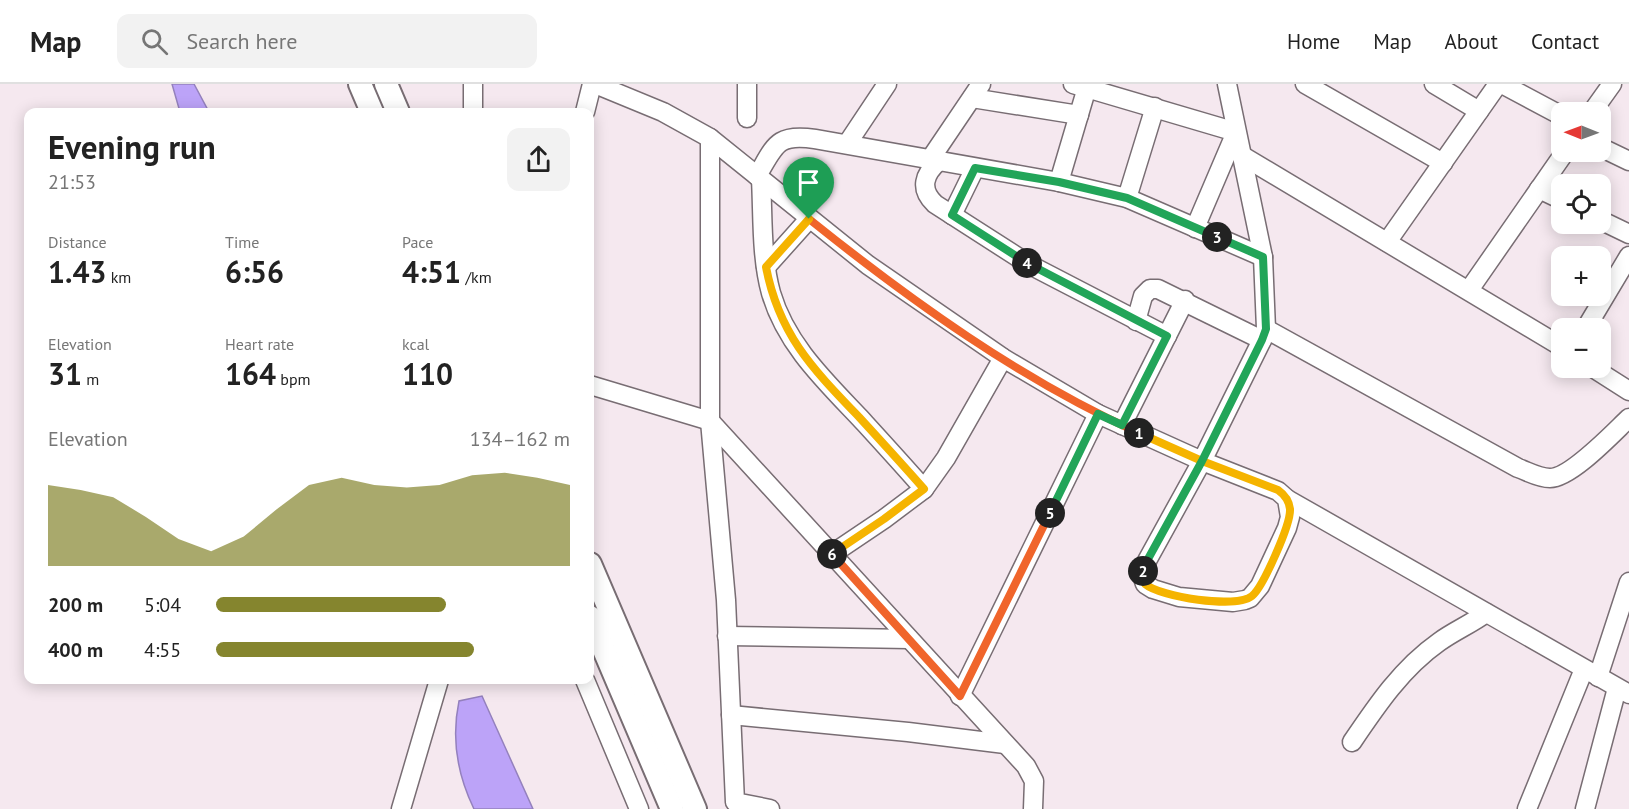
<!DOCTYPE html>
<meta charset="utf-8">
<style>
:root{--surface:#fff;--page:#f2f2f2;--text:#222;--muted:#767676;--line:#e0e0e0;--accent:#85852e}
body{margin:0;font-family:"PT Sans",sans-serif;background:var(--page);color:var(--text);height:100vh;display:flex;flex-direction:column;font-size:22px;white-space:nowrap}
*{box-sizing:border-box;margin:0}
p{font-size:20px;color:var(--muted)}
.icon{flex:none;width:33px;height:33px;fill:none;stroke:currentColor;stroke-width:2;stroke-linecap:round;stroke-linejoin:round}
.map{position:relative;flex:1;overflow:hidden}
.sheet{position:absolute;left:24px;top:24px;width:570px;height:576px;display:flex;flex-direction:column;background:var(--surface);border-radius:12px;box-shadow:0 3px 15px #0003}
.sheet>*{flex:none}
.needle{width:39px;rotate:271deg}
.buttons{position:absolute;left:1551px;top:18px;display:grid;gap:12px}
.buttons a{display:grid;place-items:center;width:60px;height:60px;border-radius:12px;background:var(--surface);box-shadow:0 3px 15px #0003;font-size:30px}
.pin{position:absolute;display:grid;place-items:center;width:51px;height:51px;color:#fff;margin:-62px -26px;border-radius:50% 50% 50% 0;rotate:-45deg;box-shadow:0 0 6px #0007}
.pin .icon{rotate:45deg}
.km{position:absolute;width:30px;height:30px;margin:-15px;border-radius:50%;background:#222;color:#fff;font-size:16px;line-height:30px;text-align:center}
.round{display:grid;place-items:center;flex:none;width:63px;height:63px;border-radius:12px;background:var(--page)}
.overview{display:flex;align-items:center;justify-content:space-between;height:102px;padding:0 24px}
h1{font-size:33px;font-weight:600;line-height:45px}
.stats{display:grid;grid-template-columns:repeat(3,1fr);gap:9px;height:102px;padding:6px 24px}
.stats div{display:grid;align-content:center}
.stats b{font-size:30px;font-weight:600}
.stats small{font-size:16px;font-weight:400}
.stats p{font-size:16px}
.chart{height:168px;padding:12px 24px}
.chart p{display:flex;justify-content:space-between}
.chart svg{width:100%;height:108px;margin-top:6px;fill:var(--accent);opacity:.7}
ul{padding:0 24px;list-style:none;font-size:20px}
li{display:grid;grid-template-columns:96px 72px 1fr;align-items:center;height:45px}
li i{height:15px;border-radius:8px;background:var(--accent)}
header{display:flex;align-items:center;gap:36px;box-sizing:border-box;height:84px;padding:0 30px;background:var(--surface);border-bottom:2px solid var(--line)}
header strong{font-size:28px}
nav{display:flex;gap:33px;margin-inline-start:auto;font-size:21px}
.search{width:420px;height:54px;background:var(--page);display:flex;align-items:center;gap:15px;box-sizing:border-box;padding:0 21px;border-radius:12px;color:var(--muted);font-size:22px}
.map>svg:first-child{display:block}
.water{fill:#bca3f8;stroke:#9481bd;stroke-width:1.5}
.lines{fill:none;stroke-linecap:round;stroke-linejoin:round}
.minor-casing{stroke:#786d73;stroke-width:21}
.major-casing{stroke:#786d73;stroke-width:26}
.minor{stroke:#fff;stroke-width:18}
.major{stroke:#fff;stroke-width:22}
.split-1-casing{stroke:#fff;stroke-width:12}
.split-2-casing{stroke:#fff;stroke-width:12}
.split-3-casing{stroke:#fff;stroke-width:12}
.split-4-casing{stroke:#fff;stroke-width:12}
.split-5-casing{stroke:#fff;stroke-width:12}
.split-6-casing{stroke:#fff;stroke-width:12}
.split-7-casing{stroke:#fff;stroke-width:12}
.split-1{stroke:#f0652b;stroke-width:8}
.split-2{stroke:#f5b400;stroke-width:8}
.split-3{stroke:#22a559;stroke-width:8}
.split-4{stroke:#22a559;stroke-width:8}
.split-5{stroke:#22a559;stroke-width:8}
.split-6{stroke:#f0652b;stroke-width:8}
.split-7{stroke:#f5b400;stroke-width:8}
</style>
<header>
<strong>Map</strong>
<div class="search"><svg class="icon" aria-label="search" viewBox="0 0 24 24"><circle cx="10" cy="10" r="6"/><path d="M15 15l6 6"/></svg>Search here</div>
<nav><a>Home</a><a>Map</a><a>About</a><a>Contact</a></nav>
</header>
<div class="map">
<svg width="1629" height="725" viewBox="0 0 1629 725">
<rect width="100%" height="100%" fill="#f5e8ef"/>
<g class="water">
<polygon points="172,0 194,0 209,28 180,28"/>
<path d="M 482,612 L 533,725 L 474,725 C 457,690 451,655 459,617 Z"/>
</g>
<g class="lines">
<defs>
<g id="minor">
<polyline points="595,0 663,28 710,54 868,181 1003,274 1098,330 1202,377 1278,407 1287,415 1290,433 1287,444 1260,502 1250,514 1245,516 1233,518 1179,513 1153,505 1145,500 1143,494 1144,483 1148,475 1202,377 1262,256 1266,245 1263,173 1227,0"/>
<polyline points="747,0 747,34"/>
<polyline points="1073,0 1236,48 1195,144"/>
<polyline points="1305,0 1443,79"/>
<polyline points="1434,0 1479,27"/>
<polyline points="1502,0 1562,32"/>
<polyline points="972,14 1079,31"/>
<polyline points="473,28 473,0"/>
<polyline points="585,28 592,0"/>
<polyline points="1592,28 1612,0"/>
<polyline points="710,54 710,337 726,516 735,718 770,725"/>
<polyline points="847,60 887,0"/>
<polyline points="1600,63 1629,77"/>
<polyline points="1241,71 1562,263"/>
<polyline points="931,74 981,0"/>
<path d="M 939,77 C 924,90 919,105 935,120 L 1030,181 L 1167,252"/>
<path d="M 757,92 C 775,62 776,49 815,55 L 1059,98 L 1127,114 L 1263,173"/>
<path d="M 761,95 C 763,132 761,173 771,209 C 786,260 824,296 860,334 C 881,357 903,381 924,405"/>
<polyline points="1059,98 1088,0"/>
<polyline points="1539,105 1562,116"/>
<polyline points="1127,114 1155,23"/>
<polyline points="952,131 975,84"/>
<polyline points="1600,136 1629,150"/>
<polyline points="1387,158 1498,0"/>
<polyline points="766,183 809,135"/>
<polyline points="1469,206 1565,68"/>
<polyline points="1136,237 1143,212 1150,205 1158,205 1262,256"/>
<polyline points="1586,244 1629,172"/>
<path d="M 1266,245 L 1518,384 C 1529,388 1539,394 1550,394 C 1571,394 1613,349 1629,334"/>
<polyline points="1593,284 1629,307"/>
<polyline points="590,301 710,337 1026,682 1034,697 1033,725"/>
<polyline points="1122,341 1185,216"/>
<polyline points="1287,415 1629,610"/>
<polyline points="832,470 884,435 924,405 946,374 1003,274"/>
<polyline points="727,552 909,555"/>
<polyline points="1598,593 1629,498"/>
<polyline points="585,596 639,725"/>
<polyline points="960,612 1098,330"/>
<polyline points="731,631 908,648 1005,660"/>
<path d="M 1352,658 C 1377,621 1402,584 1439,558 C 1454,547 1471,540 1486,529"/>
<polyline points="401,725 439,596"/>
<polyline points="1527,725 1584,585"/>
<polyline points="1585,725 1617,604"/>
</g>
<g id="major">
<polyline points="360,0 372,28"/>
<polyline points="386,0 398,28"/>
<polyline points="590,480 695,725"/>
<polyline points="590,533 672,725"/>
</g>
</defs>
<use href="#minor" class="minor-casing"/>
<use href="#major" class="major-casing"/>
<use href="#minor" class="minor"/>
<use href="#major" class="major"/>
</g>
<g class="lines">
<defs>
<path id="split-1" d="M 809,135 C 910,216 1021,296 1139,349"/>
<path id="split-2" d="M 1139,349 L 1202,377 L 1278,406 C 1285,411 1289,416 1290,425 C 1291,440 1263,503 1252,512 C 1236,525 1160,513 1145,500 L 1143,487"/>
<polyline id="split-3" points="1143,487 1148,475 1202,377 1262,256 1266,245 1263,173 1217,153"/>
<polyline id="split-4" points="1027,179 952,131 975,84 1059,98 1127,114 1217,153"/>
<polyline id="split-5" points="1027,179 1167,252 1122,341 1098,330 1050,429"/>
<polyline id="split-6" points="832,470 960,612 1050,429"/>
<path id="split-7" d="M 809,135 L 766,183 C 779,251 813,285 859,333 C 881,357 903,381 924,405 L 884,435 L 832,470"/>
</defs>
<use href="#split-1" class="split-1-casing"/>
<use href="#split-2" class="split-2-casing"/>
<use href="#split-3" class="split-3-casing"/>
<use href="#split-4" class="split-4-casing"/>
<use href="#split-5" class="split-5-casing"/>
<use href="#split-6" class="split-6-casing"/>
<use href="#split-7" class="split-7-casing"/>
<use href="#split-1" class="split-1"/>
<use href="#split-2" class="split-2"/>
<use href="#split-3" class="split-3"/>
<use href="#split-4" class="split-4"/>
<use href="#split-5" class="split-5"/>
<use href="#split-6" class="split-6"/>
<use href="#split-7" class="split-7"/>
</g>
</svg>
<div class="buttons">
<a><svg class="needle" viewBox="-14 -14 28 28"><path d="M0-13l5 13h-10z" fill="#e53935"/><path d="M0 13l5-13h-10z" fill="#767676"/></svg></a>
<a><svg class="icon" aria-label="locate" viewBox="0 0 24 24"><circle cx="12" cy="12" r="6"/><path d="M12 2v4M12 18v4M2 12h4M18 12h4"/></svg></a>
<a>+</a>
<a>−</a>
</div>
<div class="pin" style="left:809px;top:135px;background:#1e9e55"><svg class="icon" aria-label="arrive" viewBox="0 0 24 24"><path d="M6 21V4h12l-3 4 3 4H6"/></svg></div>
<b class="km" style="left:1139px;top:349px">1</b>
<b class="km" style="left:1143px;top:487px">2</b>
<b class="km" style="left:1217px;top:153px">3</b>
<b class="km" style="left:1027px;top:179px">4</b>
<b class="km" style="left:1050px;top:429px">5</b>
<b class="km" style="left:832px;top:470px">6</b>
<section class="sheet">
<div class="overview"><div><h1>Evening run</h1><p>21:53</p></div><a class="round"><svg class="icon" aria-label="share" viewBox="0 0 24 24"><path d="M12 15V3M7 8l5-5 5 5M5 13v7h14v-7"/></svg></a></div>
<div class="stats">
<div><p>Distance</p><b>1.43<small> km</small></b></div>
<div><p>Time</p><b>6:56</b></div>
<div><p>Pace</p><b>4:51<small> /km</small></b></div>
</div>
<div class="stats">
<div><p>Elevation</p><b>31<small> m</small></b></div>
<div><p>Heart rate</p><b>164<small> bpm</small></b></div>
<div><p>kcal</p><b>110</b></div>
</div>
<div class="chart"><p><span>Elevation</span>134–162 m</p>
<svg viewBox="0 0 160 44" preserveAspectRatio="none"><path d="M0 44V11L10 13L20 16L30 24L40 33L50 38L60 32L70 21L80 11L90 8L100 11L110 12L120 11L130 7L140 6L150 8L160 11V44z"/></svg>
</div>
<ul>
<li><b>200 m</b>5:04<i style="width:65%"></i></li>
<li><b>400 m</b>4:55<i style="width:73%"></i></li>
</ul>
</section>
</div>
